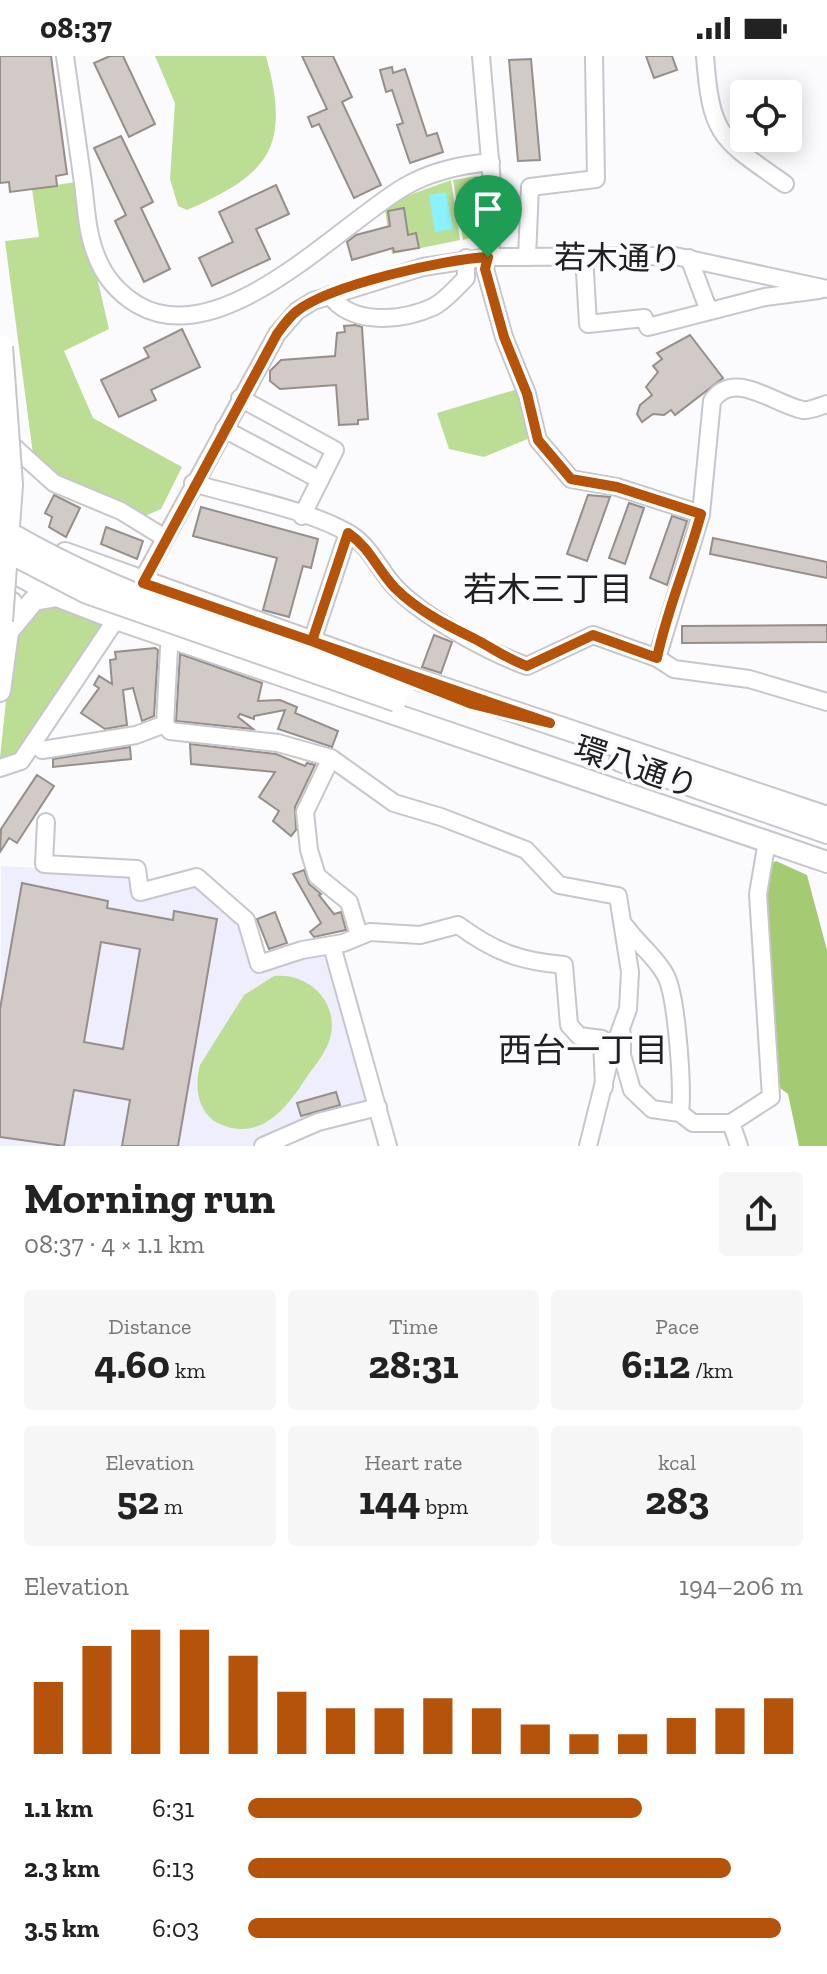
<!DOCTYPE html>
<meta charset="utf-8">
<style>
:root{--surface:#fff;--page:#f6f6f6;--text:#222;--muted:#767676;--accent:#b45309}
body{margin:0;font-family:"Zilla Slab","Noto Sans JP",serif;background:var(--page);color:var(--text);height:100vh;display:flex;flex-direction:column;font-size:30px;white-space:nowrap}
*{box-sizing:border-box;margin:0}
p{font-size:26px;color:var(--muted)}
.icon{flex:none;width:44px;height:44px;fill:none;stroke:currentColor;stroke-width:2;stroke-linecap:round;stroke-linejoin:round}
.map{position:relative;height:1090px;overflow:hidden}
.panel{display:flex;flex-direction:column;background:var(--surface);flex:1}
.panel>*{flex:none}
.buttons{position:absolute;left:730px;top:24px;display:grid;gap:16px}
.buttons a{display:grid;place-items:center;width:72px;height:72px;border-radius:8px;background:var(--surface);box-shadow:0 4px 20px #0003;font-size:40px}
.pin{position:absolute;display:grid;place-items:center;width:68px;height:68px;color:#fff;margin:-82px -34px;border-radius:50% 50% 50% 0;rotate:-45deg;box-shadow:0 0 8px #0007}
.pin .icon{rotate:45deg}
.round{display:grid;place-items:center;flex:none;width:84px;height:84px;border-radius:8px;background:var(--page)}
.headline{display:flex;align-items:center;justify-content:space-between;height:136px;padding:0 24px}
h1{font-size:44px;font-weight:800;line-height:60px}
.metrics{display:grid;grid-template-columns:repeat(3,1fr);gap:12px;height:136px;padding:8px 24px}
.metrics div{display:grid;align-content:center;border-radius:8px;background:var(--page);text-align:center}
.metrics b{font-size:40px;font-weight:800}
.metrics small{font-size:22px;font-weight:400}
.metrics p{font-size:22px}
.chart{height:224px;padding:16px 24px}
.chart p{display:flex;justify-content:space-between}
.chart svg{width:100%;height:144px;margin-top:8px;stroke:var(--accent);stroke-width:6}
ul{padding:0 24px;list-style:none;font-size:26px}
li{display:grid;grid-template-columns:128px 96px 1fr;align-items:center;height:60px}
li i{height:20px;border-radius:10px;background:var(--accent)}
.status{display:flex;justify-content:space-between;align-items:center;height:56px;padding:0 40px;background:var(--surface);direction:ltr}
.status svg{height:22px;fill:currentColor}
.map>svg:first-child{display:block}
.built{fill:#eeeefd}
.green{fill:#bcdd94}
.forest{fill:#a5ca74}
.water{fill:#8bf1fc}
.building{fill:#d1cac6;stroke:#958e8a;stroke-width:2;fill-rule:evenodd}
.lines{fill:none;stroke-linecap:round;stroke-linejoin:round}
.minor-casing{stroke:#c6c6cd;stroke-width:20}
.major-casing{stroke:#c6c6cd;stroke-width:24}
.minor{stroke:#fff;stroke-width:16}
.major{stroke:#fff;stroke-width:20}
.major-bridge-casing{stroke:#c6c6cd;stroke-width:24;stroke-linecap:butt}
.highway-bridge-casing{stroke:#c6c6cd;stroke-width:28;stroke-linecap:butt}
.major-bridge{stroke:#fff;stroke-width:20}
.highway-bridge{stroke:#fff;stroke-width:24}
.route-casing{stroke:#fff;stroke-width:16}
.route{stroke:#b45309;stroke-width:10}
.labels{text-anchor:middle;dominant-baseline:central;stroke-width:7;stroke-linejoin:round;paint-order:stroke}
.street-label{font-size:32px;fill:#202022;stroke:#fbfbfe}
.neighbourhood-label{font-size:34px;fill:#202022;stroke:#fbfbfe}
</style>
<div class="status"><b>08:37</b><svg viewBox="0 0 49 12"><path d="M0 12V9h3v3zM5 12V6h3v6zM10 12V3h3v9zM15 12V0h3v12zM26 1h20v11H26zM47 4h2v5h-2z"/></svg></div>
<div class="map">
<svg width="827" height="1090" viewBox="0 0 827 1090">
<rect width="100%" height="100%" fill="#fbfbfe"/>
<polygon class="built" points="1,810 127,817 132,823 136,845 197,829 241,869 254,911 321,896 326,900 367,1044 249,1090 0,1090"/>
<g class="green">
<path d="M 155,0 L 266,0 C 291,91 270,118 187,154 L 178,150 L 170,123 L 175,47 Z"/>
<polygon points="477,120 480,179 463,184 453,124"/>
<polygon points="451,124 460,184 392,198 385,154 404,141"/>
<polygon points="75,126 109,273 64,295 93,362 182,411 161,453 145,460 60,421 33,398 5,185 39,181 32,133"/>
<polygon points="518,333 530,382 484,401 449,393 437,357"/>
<polygon points="48,543 105,570 21,699 0,702 13,578"/>
<path d="M 274,920 C 308,916 340,946 330,982 C 327,995 316,1008 308,1019 C 287,1052 259,1090 214,1065 C 196,1051 195,1029 200,1009 L 244,939 Z"/>
</g>
<polygon class="forest" points="776,805 807,819 827,894 827,1090 799,1090 788,1038 780,1032 767,854 770,808"/>
<polygon class="water" points="446,136 453,173 435,176 429,139"/>
<g class="building">
<polygon points="0,0 51,0 67,118 56,120 57,130 10,136 9,126 0,127"/>
<polygon points="110,0 123,0 155,68 129,81 94,7"/>
<polygon points="302,0 333,0 352,41 342,46 381,129 354,142 319,68 312,71 308,61 327,53"/>
<polygon points="646,0 672,0 677,14 654,22"/>
<polygon points="531,3 540,104 518,105 509,4"/>
<polygon points="392,11 393,17 405,13 427,80 437,77 443,96 410,107 397,69 403,67 392,34 386,36 380,14"/>
<polygon points="121,80 153,146 141,152 170,213 144,226 115,165 126,159 94,92"/>
<polygon points="276,129 289,158 256,173 270,203 212,230 199,202 233,186 219,156"/>
<polygon points="404,152 408,179 416,177 419,192 394,196 393,192 352,204 347,186 356,179 390,170 388,155"/>
<polygon points="355,269 362,271 368,363 358,364 358,368 339,369 336,329 280,333 270,325 270,315 281,304 335,300 337,277 345,276 344,270"/>
<polygon points="182,273 200,311 151,334 156,344 119,361 101,324 149,301 144,292"/>
<polygon points="690,279 723,322 675,359 671,354 664,359 653,358 642,366 637,358 640,349 652,339 646,331 658,316 653,310 662,303 657,297"/>
<polygon points="54,439 80,452 66,481 49,471 52,461 45,457"/>
<polygon points="588,439 610,441 587,505 567,498"/>
<polygon points="629,447 644,452 625,508 609,502"/>
<polygon points="201,451 318,483 311,512 303,510 289,561 263,554 277,502 193,480"/>
<polygon points="672,460 687,465 667,529 650,522"/>
<polygon points="106,471 143,485 137,503 101,488"/>
<polygon points="713,482 827,506 827,522 710,498"/>
<polygon points="827,569 827,586 682,587 682,570"/>
<polygon points="434,579 452,586 441,617 422,611"/>
<polygon points="155,592 158,594 154,660 142,665 133,632 123,634 127,669 105,673 81,657 99,632 94,629 99,620 112,628 110,604 116,603 115,596"/>
<polygon points="180,598 262,627 258,645 280,644 297,651 295,657 338,675 332,691 278,673 285,654 254,660 254,663 240,658 238,661 253,673 176,665"/>
<polygon points="190,688 276,698 305,710 307,707 315,709 295,751 296,774 291,780 273,765 279,755 259,741 275,716 191,708"/>
<polygon points="130,691 131,703 53,711 53,703"/>
<polygon points="37,719 54,730 17,787 9,782 0,796 1,773"/>
<polygon points="304,814 309,828 321,838 319,839 334,858 341,856 346,874 314,881 310,876 321,867 293,818"/>
<path d="M 22,827 L 108,845 L 107,852 L 173,864 L 174,855 L 217,863 L 178,1090 L 122,1090 L 130,1044 L 74,1034 L 64,1090 L 0,1081 L 0,953 ZM 101,886 L 140,893 L 123,993 L 84,986 Z"/>
<polygon points="275,856 287,887 269,893 257,863"/>
<polygon points="336,1036 340,1049 301,1060 297,1047"/>
</g>
<g class="lines">
<defs>
<g id="minor">
<path d="M 65,0 C 71,42 77,85 83,127 C 86,151 87,177 96,199 C 104,221 118,237 138,249 C 221,297 338,170 404,131 C 431,115 460,109 491,106"/>
<polyline points="481,0 493,139 492,184 485,213 504,281 527,338 538,384 571,423 617,431 701,458"/>
<path d="M 705,0 C 711,81 721,83 785,128"/>
<polyline points="584,199 588,268 644,262 648,271 765,241 819,234"/>
<polyline points="527,201 530,131 596,123 594,0"/>
<polyline points="689,202 709,255"/>
<path d="M 330,239 C 351,270 402,265 433,251 C 445,245 456,232 466,222 L 466,202"/>
<polyline points="240,342 335,394 302,460"/>
<polyline points="224,373 320,424"/>
<polyline points="14,391 54,427 121,455 165,482"/>
<path d="M 193,427 C 239,441 310,454 350,478 C 372,492 379,515 397,533 C 424,561 490,597 527,610 L 593,579 L 657,602 L 674,613 L 749,623 L 827,646"/>
<polyline points="137,534 277,278 297,255 313,245 423,211 488,201 675,200 827,233"/>
<polyline points="312,585 348,477"/>
<path d="M 657,602 L 701,458 L 712,345 C 734,312 775,349 803,354 C 810,355 820,350 827,348"/>
<polyline points="165,668 170,675 278,687 331,702 394,747 441,761 526,794 559,829 618,840 630,916 628,953 610,1002 588,1090"/>
<polyline points="42,694 136,679 165,668 170,573"/>
<polyline points="331,702 305,756 309,794 317,820 349,846 359,879"/>
<polyline points="0,712 21,705 121,556"/>
<path d="M 46,766 L 44,808 L 137,813 L 140,836 L 197,821 L 246,864 L 259,908 L 302,894 L 343,887 L 370,876 L 420,879 L 458,869 C 495,896 519,905 564,909 L 569,969 L 579,980 L 602,983 L 604,1031"/>
<path d="M 626,871 C 638,888 657,902 666,920 C 677,942 683,1032 680,1057"/>
<polyline points="332,890 388,1090"/>
<polyline points="622,978 622,999 632,1034 652,1053 680,1057 693,1067 731,1067 771,1041 758,838 767,785"/>
<polyline points="731,1067 739,1090"/>
<polyline points="263,1090 318,1066 378,1051"/>
</g>
<g id="major">
<polyline points="65,497 405,619 827,761"/>
<polyline points="0,509 57,540 116,563 827,806"/>
<polyline points="11,572 34,544 57,540"/>
<polyline points="0,635 12,547"/>
<polyline points="620,705 827,777"/>
</g>
</defs>
<use href="#minor" class="minor-casing"/>
<use href="#major" class="major-casing"/>
<use href="#minor" class="minor"/>
<use href="#major" class="major"/>
<defs>
<g id="major-bridge">
<path d="M 0,471 C 123,546 268,584 404,631"/>
<polyline points="0,492 87,537 396,645"/>
</g>
<polyline id="highway-bridge" points="0,291 10,429 0,565"/>
</defs>
<use href="#major-bridge" class="major-bridge-casing"/>
<use href="#highway-bridge" class="highway-bridge-casing"/>
<use href="#major-bridge" class="major-bridge"/>
<use href="#highway-bridge" class="highway-bridge"/>
</g>
<g class="lines">
<defs>
<path id="route" d="M 488,201 C 445,203 330,229 297,255 C 289,261 283,270 277,278 L 143,527 L 550,667 L 472,648 L 312,585 L 348,477 C 370,492 377,513 395,532 C 417,554 446,569 473,582 C 491,591 507,603 527,610 L 593,579 L 657,602 C 667,553 688,506 701,458 L 617,431 L 571,423 L 538,384 L 527,338 L 504,281 L 485,213 L 488,201"/>
</defs>
<use href="#route" class="route-casing"/>
<use href="#route" class="route"/>
</g>
<g class="labels">
<g class="street-label">
<text transform="translate(618 202) rotate(1)">若木通り</text>
<text transform="translate(636 711) rotate(19)">環八通り</text>
</g>
<g class="neighbourhood-label">
<text x="548" y="533">若木三丁目</text>
<text x="583" y="994">西台一丁目</text>
</g>
</g>
</svg>
<div class="buttons">
<a><svg class="icon" aria-label="locate" viewBox="0 0 24 24"><circle cx="12" cy="12" r="6"/><path d="M12 2v4M12 18v4M2 12h4M18 12h4"/></svg></a>
</div>
<div class="pin" style="left:488px;top:201px;background:#1e9e55"><svg class="icon" aria-label="arrive" viewBox="0 0 24 24"><path d="M6 21V4h12l-3 4 3 4H6"/></svg></div>
</div>
<section class="panel">
<div class="headline"><div><h1>Morning run</h1><p>08:37 · 4 × 1.1 km</p></div><a class="round"><svg class="icon" aria-label="share" viewBox="0 0 24 24"><path d="M12 15V3M7 8l5-5 5 5M5 13v7h14v-7"/></svg></a></div>
<div class="metrics">
<div><p>Distance</p><b>4.60<small> km</small></b></div>
<div><p>Time</p><b>28:31</b></div>
<div><p>Pace</p><b>6:12<small> /km</small></b></div>
</div>
<div class="metrics">
<div><p>Elevation</p><b>52<small> m</small></b></div>
<div><p>Heart rate</p><b>144<small> bpm</small></b></div>
<div><p>kcal</p><b>283</b></div>
</div>
<div class="chart"><p><span>Elevation</span>194–206 m</p>
<svg viewBox="0 0 160 44" preserveAspectRatio="none"><path d="M5 44V22M15 44V11M25 44V6M35 44V6M45 44V14M55 44V25M65 44V30M75 44V30M85 44V27M95 44V30M105 44V35M115 44V38M125 44V38M135 44V33M145 44V30M155 44V27"/></svg>
</div>
<ul>
<li><b>1.1 km</b>6:31<i style="width:71%"></i></li>
<li><b>2.3 km</b>6:13<i style="width:87%"></i></li>
<li><b>3.5 km</b>6:03<i style="width:96%"></i></li>
</ul>
</section>
